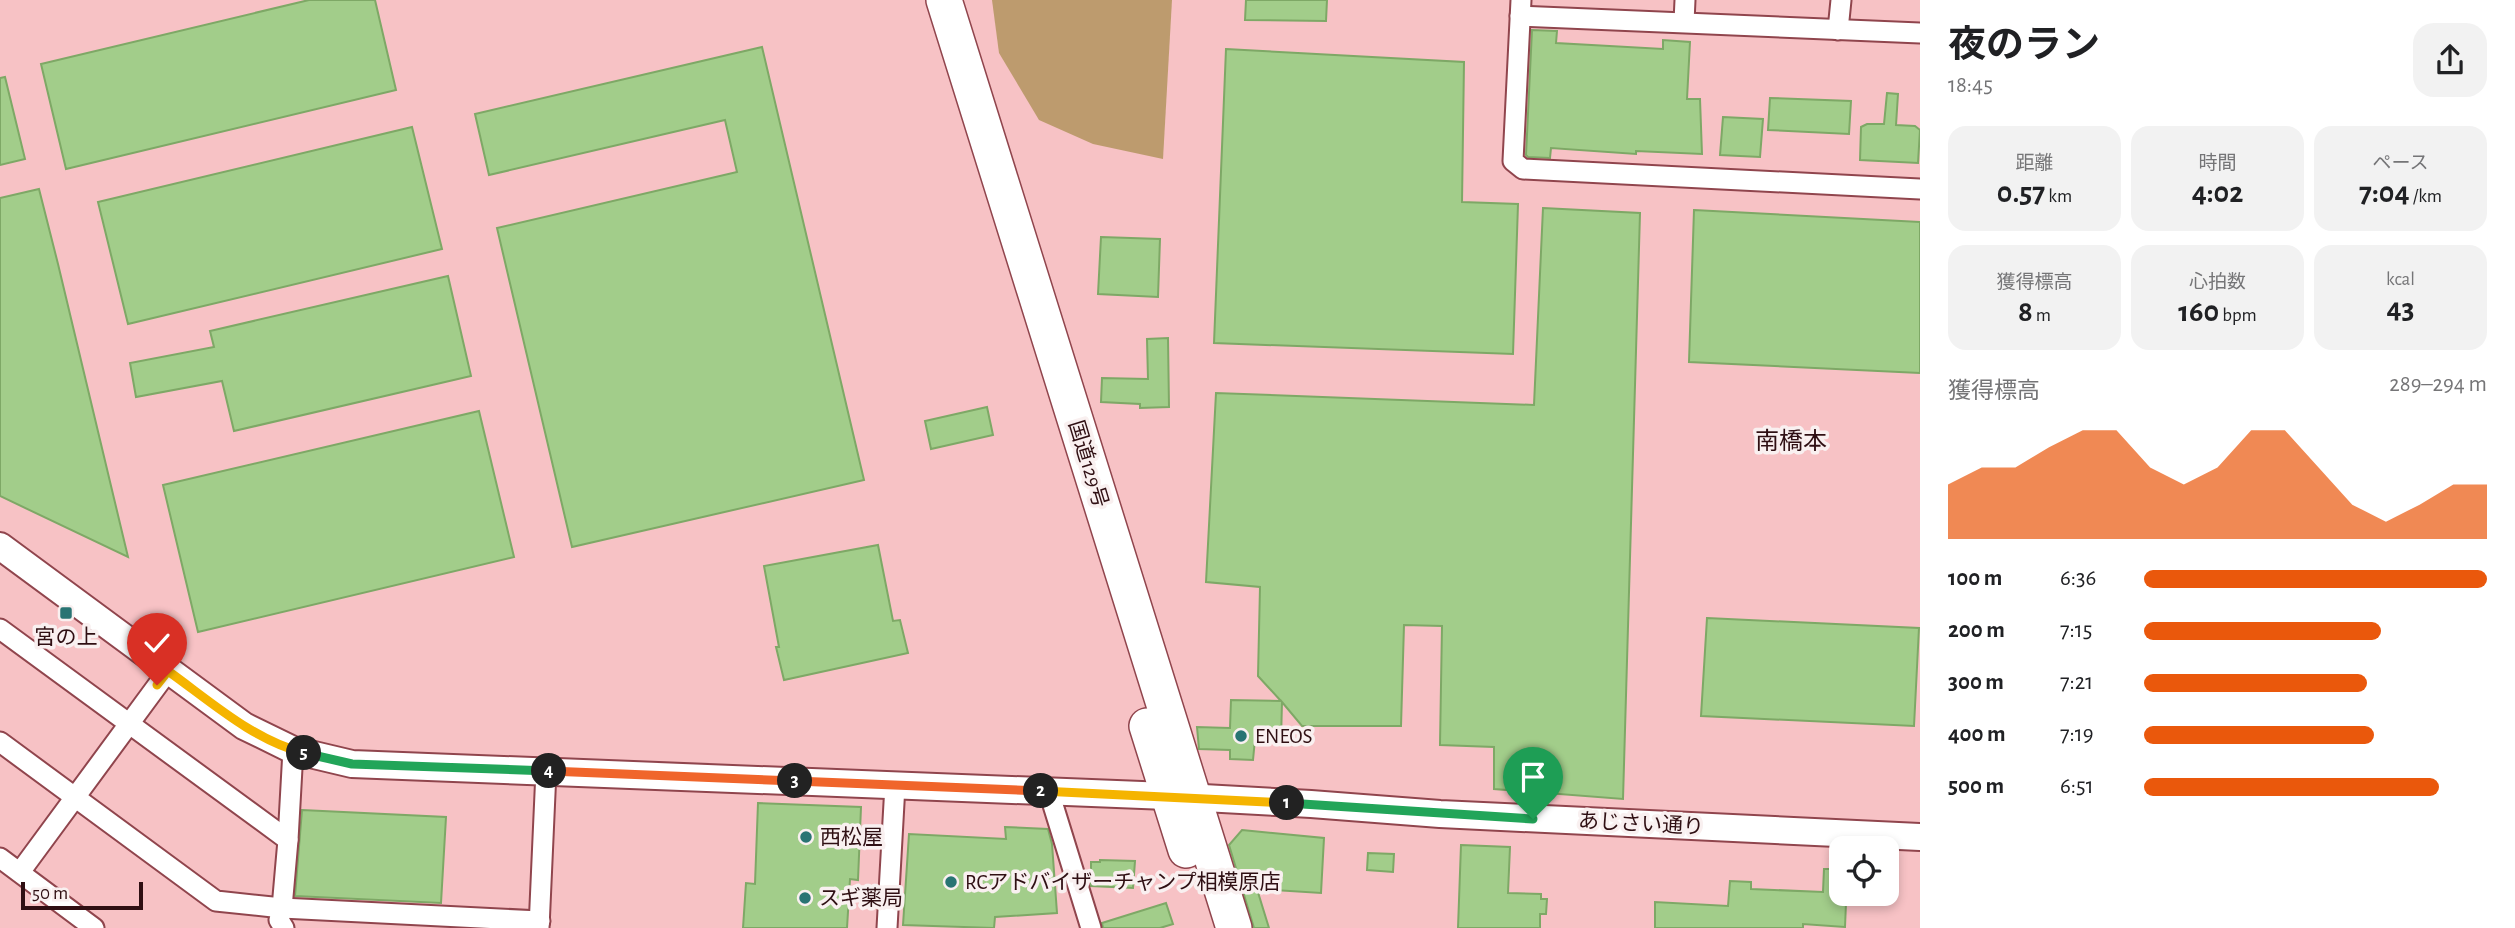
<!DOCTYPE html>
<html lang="ja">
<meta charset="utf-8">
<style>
:root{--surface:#fff;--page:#f2f2f2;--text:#202124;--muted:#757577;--accent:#ea580c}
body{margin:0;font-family:"Alegreya Sans","Noto Sans JP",sans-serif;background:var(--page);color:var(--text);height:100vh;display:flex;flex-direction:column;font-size:26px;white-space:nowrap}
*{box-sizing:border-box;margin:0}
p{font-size:23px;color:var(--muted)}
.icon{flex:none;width:38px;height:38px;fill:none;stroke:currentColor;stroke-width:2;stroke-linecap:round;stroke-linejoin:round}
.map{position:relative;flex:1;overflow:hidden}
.panel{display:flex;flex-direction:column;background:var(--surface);width:595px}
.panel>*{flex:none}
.fabs{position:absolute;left:1829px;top:836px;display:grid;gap:14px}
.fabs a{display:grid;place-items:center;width:70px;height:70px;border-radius:14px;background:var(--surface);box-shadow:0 4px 10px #0003;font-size:35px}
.scale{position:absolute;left:21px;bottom:18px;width:122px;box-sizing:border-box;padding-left:7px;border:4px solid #2f0f13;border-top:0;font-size:19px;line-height:24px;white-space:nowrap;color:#2f0f13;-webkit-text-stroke:5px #f9f0f0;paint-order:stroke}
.pin{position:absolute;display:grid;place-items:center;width:60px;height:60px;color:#fff;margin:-72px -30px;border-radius:50% 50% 50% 0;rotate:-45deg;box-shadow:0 0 7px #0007}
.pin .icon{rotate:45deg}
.km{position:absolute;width:35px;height:35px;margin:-18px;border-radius:50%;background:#222;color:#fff;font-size:19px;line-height:35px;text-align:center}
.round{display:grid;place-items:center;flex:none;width:74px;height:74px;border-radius:21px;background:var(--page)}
.headline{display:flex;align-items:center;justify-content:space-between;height:119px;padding:0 28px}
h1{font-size:38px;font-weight:700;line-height:52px}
.stats{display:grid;grid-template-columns:repeat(3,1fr);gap:10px;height:119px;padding:7px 28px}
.stats div{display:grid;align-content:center;border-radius:18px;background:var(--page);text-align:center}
.stats b{font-size:30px;font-weight:700}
.stats small{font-size:19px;font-weight:400}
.stats p{font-size:19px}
.chart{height:196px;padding:14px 28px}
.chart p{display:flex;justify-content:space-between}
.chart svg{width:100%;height:126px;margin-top:7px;fill:var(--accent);opacity:.7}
ul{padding:0 28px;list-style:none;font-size:23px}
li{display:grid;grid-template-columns:112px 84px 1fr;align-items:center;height:52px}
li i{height:18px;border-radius:9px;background:var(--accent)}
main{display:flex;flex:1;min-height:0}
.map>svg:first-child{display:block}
.green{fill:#bd9b6e}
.building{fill:#a2cd8a;stroke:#7ea866;stroke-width:2}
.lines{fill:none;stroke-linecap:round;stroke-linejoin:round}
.street-casing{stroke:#90454d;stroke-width:23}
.secondary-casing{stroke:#90454d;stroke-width:30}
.highway-casing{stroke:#90454d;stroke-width:38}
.street{stroke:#fff;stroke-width:19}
.secondary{stroke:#fff;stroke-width:26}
.highway{stroke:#fff;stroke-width:35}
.split-1-casing{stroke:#fff;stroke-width:14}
.split-2-casing{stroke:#fff;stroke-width:14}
.split-3-casing{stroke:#fff;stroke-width:14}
.split-4-casing{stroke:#fff;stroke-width:14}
.split-5-casing{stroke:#fff;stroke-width:14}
.split-6-casing{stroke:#fff;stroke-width:14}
.split-1{stroke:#22a559;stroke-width:9}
.split-2{stroke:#f5b400;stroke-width:9}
.split-3{stroke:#f0652b;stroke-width:9}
.split-4{stroke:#f0652b;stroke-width:9}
.split-5{stroke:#22a559;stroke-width:9}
.split-6{stroke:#f5b400;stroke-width:9}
.poi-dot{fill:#297473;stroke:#f9f0f0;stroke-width:2.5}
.labels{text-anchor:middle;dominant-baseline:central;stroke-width:7;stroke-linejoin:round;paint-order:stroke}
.street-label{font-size:21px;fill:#2f0f13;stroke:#f9f0f0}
.poi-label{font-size:21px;fill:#2f0f13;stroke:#f9f0f0;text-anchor:start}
.quarter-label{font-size:24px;fill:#2f0f13;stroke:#f9f0f0}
</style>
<main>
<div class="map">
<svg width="1920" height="928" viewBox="0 0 1920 928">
<rect width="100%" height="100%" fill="#f7c2c5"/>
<polygon class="green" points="992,0 1172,0 1163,159 1093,144 1039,120 999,53"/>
<g class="building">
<polygon points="309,0 375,0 396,90 66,169 41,64"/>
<polygon points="1246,0 1327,0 1326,21 1245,20"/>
<polygon points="1532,30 1557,31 1556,43 1663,49 1663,40 1690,42 1687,99 1700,99 1702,154 1636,151 1636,154 1551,148 1550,158 1528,157 1526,155"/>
<polygon points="762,47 864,480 572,547 497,228 737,172 725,120 489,175 475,114"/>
<polygon points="1226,49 1464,62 1462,202 1518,204 1513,354 1214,343"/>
<polygon points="5,77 25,159 0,165 0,78"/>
<polygon points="1887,93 1898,94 1896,125 1915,126 1920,130 1918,163 1860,160 1861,127 1867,124 1884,124"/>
<polygon points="1770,98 1851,101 1849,134 1768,130"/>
<polygon points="1723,117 1763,119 1760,157 1720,155"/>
<polygon points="412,127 442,249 128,324 98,202"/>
<polygon points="39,189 58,264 128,557 0,496 0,198"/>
<polygon points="1543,208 1640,213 1623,799 1494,789 1494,747 1440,745 1442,626 1404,625 1401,726 1302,726 1282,702 1281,740 1255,739 1253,760 1230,759 1230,750 1199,749 1197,727 1230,728 1231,700 1281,701 1258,676 1260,587 1206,582 1216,393 1534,405"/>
<polygon points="1694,210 1920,222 1920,373 1689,362"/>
<polygon points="1101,237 1160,239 1158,297 1098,294"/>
<polygon points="448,276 471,376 234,431 222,381 136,397 130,363 214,347 210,331"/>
<polygon points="1168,338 1169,407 1140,408 1140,404 1101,402 1102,378 1148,379 1147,339"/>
<polygon points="987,407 993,435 931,449 925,421"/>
<polygon points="479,411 514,557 198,632 163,485"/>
<polygon points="878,545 893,621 900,620 908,653 784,680 776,647 779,647 764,566"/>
<polygon points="1707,618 1919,628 1914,726 1701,716"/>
<polygon points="758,803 861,807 858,880 850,879 847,928 743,928 746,883 755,884"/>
<polygon points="302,810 446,817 441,903 295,896"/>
<polygon points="1005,827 1048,829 1052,844 1057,913 995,917 994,928 903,925 909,834 1006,839"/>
<polygon points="1242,830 1324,838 1321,893 1257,889 1269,928 1254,928 1229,845"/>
<polygon points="1461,845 1510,847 1508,893 1541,894 1541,899 1547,899 1546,914 1540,914 1540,928 1458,928"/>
<polygon points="1368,853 1394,854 1393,872 1367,870"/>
<polygon points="1100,860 1135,861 1133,888 1091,886 1091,862 1100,862"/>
<polygon points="1824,869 1841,869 1841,903 1846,903 1845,927 1803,924 1803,928 1655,928 1655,902 1728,906 1730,881 1751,882 1751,889 1823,892"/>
<polygon points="1166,903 1173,924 1160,928 1103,928 1102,923"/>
</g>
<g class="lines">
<defs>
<g id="street">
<polyline points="1521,0 1513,161 1523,169 1920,189"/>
<polyline points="1520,16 1920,33"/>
<polyline points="1684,22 1685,0"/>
<polyline points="1838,30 1841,0"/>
<polyline points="0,629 288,840"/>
<polyline points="0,742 216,901 282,908 540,921"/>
<polyline points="1049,792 1091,928"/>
<polyline points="0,858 94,928"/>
<polyline points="20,872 168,671"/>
<polyline points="284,928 279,920 282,908 288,840 293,750"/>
<polyline points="539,928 546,771"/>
<polyline points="887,928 895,785"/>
</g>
<polyline id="secondary" points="0,546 244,726 293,750 352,764 1167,796 1311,804 1440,814 1920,837"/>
<g id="highway">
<polyline points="944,0 1234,928"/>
<polyline points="1147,726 1186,850"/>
</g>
</defs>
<use href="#street" class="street-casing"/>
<use href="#secondary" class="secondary-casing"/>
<use href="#highway" class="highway-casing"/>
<use href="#street" class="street"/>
<use href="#secondary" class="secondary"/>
<use href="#highway" class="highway"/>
</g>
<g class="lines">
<defs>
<polyline id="split-1" points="1287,803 1533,819"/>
<polyline id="split-2" points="1041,791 1287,803"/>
<polyline id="split-3" points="795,781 1041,791"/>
<polyline id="split-4" points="549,771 795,781"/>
<polyline id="split-5" points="304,753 352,764 549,771"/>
<path id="split-6" d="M 157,685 L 168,671 C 210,701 253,740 304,753"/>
</defs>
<use href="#split-1" class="split-1-casing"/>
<use href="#split-2" class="split-2-casing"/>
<use href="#split-3" class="split-3-casing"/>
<use href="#split-4" class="split-4-casing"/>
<use href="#split-5" class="split-5-casing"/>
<use href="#split-6" class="split-6-casing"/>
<use href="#split-1" class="split-1"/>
<use href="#split-2" class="split-2"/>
<use href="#split-3" class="split-3"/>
<use href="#split-4" class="split-4"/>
<use href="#split-5" class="split-5"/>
<use href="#split-6" class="split-6"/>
</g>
<g class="poi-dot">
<rect x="59" y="606" width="14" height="14" rx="3.5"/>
<circle cx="1241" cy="736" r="7"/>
<circle cx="806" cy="837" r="7"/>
<circle cx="951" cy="882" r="7"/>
<circle cx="805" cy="898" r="7"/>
</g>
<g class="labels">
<g class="street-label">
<text transform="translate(1088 464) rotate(73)">国道129号</text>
<text transform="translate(1641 824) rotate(3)">あじさい通り</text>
</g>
<g class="poi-label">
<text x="66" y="637" text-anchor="middle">宮の上</text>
<text x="1255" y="736">ENEOS</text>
<text x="820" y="837">西松屋</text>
<text x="965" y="882">RCアドバイザーチャンプ相模原店</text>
<text x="819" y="898">スギ薬局</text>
</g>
<g class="quarter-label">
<text x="1791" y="442">南橋本</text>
</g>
</g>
</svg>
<div class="fabs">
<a><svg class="icon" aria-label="locate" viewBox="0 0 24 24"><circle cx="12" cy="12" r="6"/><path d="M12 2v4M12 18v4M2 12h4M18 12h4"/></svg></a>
</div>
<div class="scale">50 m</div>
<div class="pin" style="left:1533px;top:819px;background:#1e9e55"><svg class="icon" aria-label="arrive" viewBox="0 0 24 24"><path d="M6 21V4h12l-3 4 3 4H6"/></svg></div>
<div class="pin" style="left:157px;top:685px;background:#d93025"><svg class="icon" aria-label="check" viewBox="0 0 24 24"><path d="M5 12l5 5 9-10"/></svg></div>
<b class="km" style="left:1287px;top:803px">1</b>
<b class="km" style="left:1041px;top:791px">2</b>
<b class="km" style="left:795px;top:781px">3</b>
<b class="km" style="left:549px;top:771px">4</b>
<b class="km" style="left:304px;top:753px">5</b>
</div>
<section class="panel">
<div class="headline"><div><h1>夜のラン</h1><p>18:45</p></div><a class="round"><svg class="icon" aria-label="share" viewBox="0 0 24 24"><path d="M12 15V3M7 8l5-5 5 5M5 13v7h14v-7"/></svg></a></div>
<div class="stats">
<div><p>距離</p><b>0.57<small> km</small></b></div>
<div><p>時間</p><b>4:02</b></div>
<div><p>ペース</p><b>7:04<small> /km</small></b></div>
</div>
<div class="stats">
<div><p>獲得標高</p><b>8<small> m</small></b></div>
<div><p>心拍数</p><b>160<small> bpm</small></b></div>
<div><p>kcal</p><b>43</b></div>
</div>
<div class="chart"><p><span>獲得標高</span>289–294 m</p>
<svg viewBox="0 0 160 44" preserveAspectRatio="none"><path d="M0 44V25L10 19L20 19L30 12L40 6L50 6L60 19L70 25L80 19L90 6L100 6L110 19L120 32L130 38L140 32L150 25L160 25V44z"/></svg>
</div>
<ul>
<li><b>100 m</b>6:36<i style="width:100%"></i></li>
<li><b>200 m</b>7:15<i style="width:69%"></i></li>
<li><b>300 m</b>7:21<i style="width:65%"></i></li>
<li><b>400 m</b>7:19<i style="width:67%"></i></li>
<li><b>500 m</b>6:51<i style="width:86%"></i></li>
</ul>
</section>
</main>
